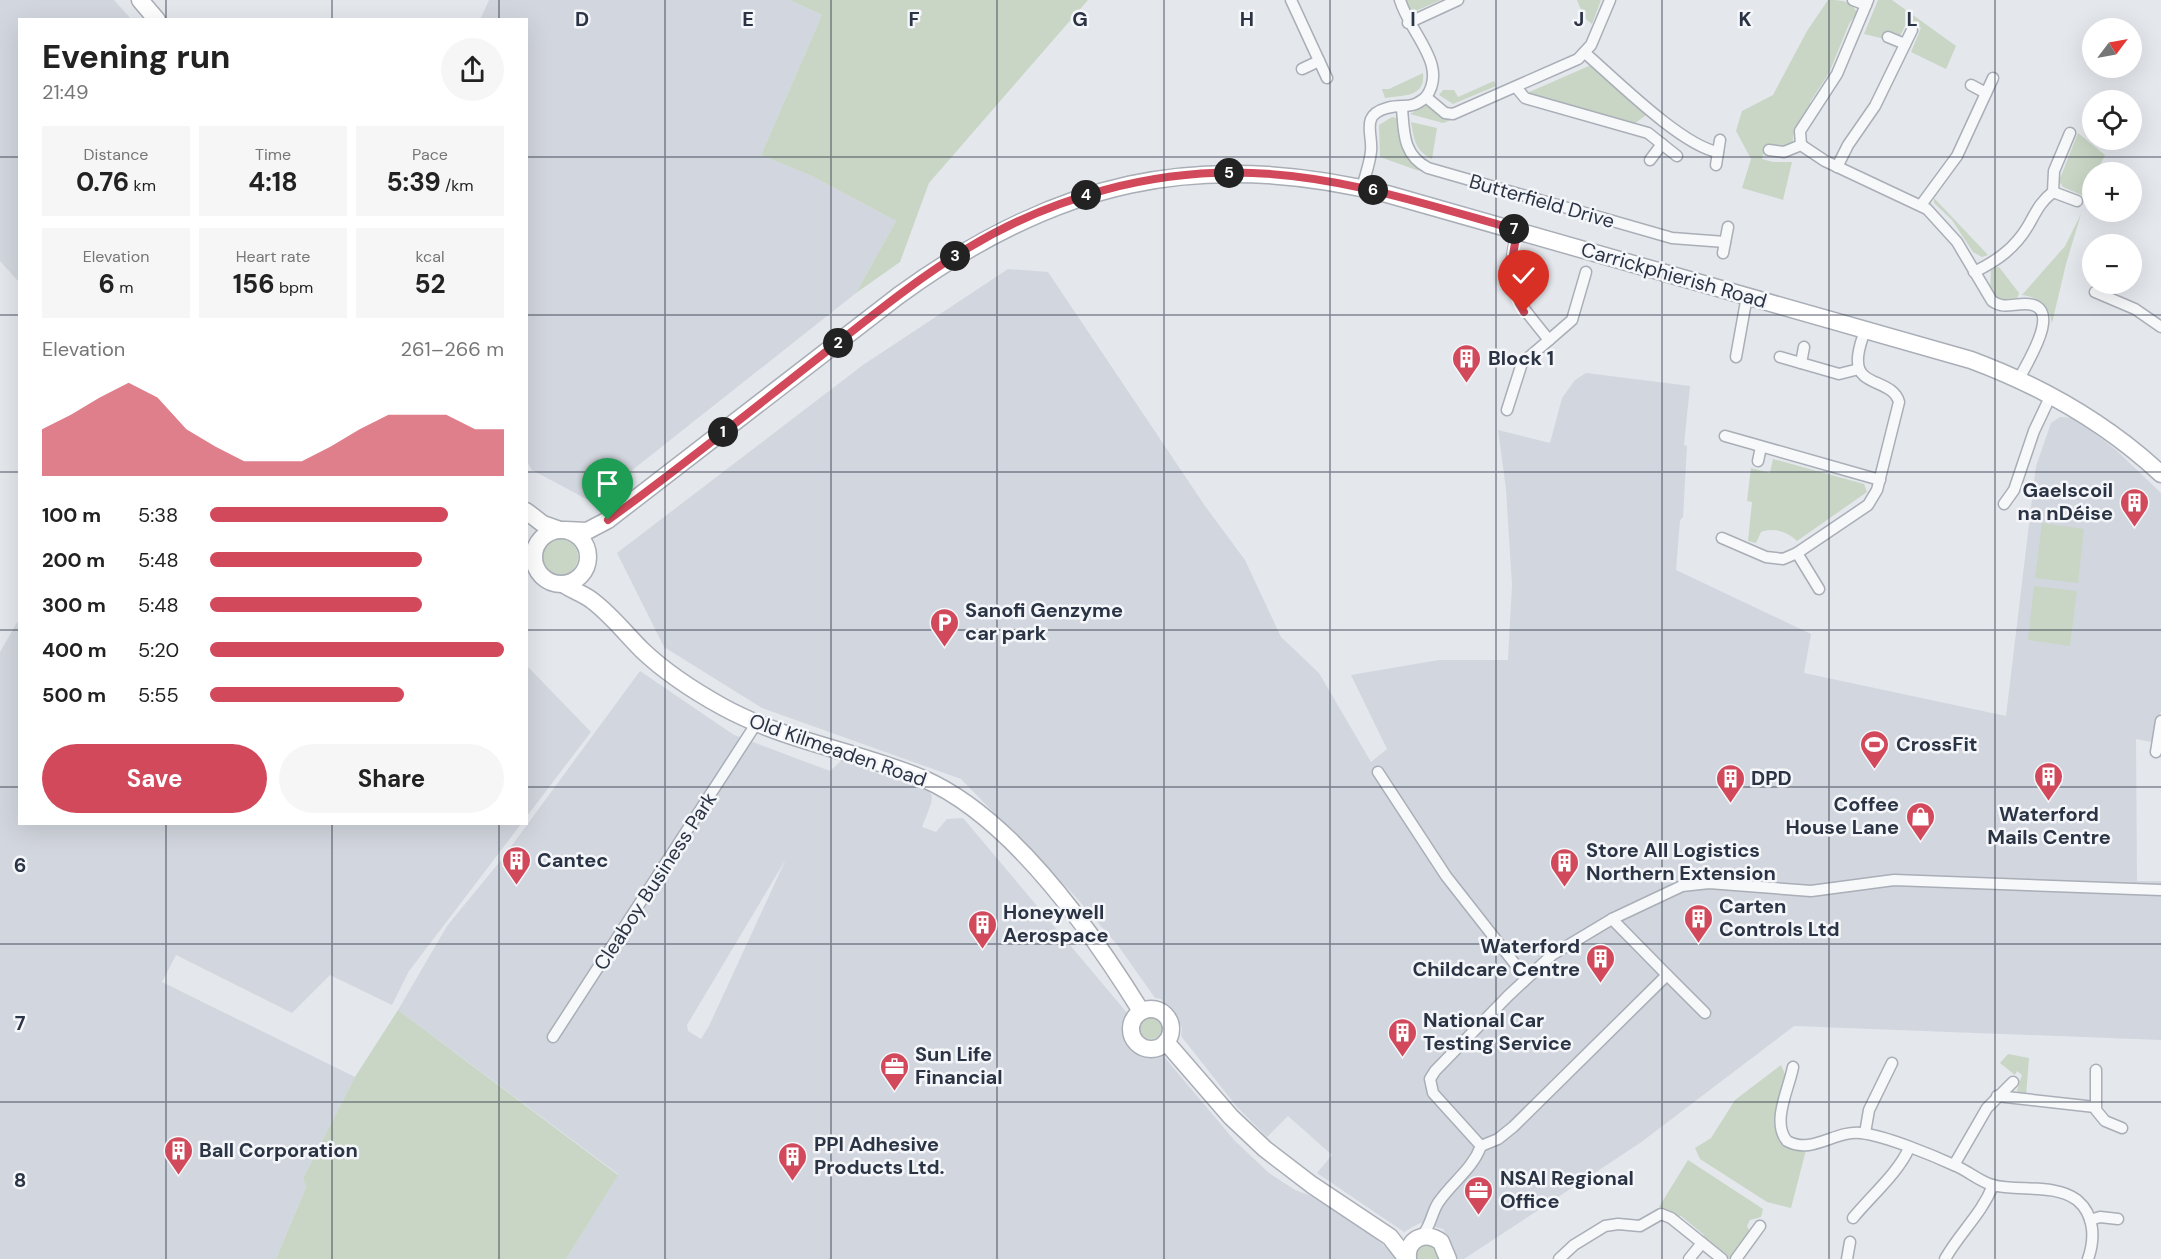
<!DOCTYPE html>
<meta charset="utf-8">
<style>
:root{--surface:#fff;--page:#f6f6f6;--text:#222;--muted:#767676;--accent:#d1495b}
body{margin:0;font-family:"DM Sans",sans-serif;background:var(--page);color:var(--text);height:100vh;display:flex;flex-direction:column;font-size:22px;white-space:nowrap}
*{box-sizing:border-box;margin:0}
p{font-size:20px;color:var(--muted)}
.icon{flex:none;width:33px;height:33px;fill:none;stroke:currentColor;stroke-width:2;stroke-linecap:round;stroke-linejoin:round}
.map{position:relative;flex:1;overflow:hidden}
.details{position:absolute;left:18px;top:18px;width:510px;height:807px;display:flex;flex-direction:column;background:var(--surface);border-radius:0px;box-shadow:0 6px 24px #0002}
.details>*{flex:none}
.needle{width:39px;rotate:58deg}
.controls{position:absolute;left:2082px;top:18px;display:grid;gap:12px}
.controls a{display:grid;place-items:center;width:60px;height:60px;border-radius:50%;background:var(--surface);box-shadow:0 6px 24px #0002;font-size:30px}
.pin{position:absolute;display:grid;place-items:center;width:51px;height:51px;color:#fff;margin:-62px -26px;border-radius:50% 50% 50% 0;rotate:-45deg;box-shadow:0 0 6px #0007}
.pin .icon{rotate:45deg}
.km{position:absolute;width:30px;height:30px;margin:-15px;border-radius:50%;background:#222;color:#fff;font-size:16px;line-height:30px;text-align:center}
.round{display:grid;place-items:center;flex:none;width:63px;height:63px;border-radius:32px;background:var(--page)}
.headline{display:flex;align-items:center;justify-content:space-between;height:102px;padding:0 24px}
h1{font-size:33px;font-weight:700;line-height:45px}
.stats{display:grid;grid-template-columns:repeat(3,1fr);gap:9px;height:102px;padding:6px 24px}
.stats div{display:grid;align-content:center;border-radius:0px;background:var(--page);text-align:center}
.stats b{font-size:26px;font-weight:700}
.stats small{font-size:16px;font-weight:400}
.stats p{font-size:16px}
.chart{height:168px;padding:12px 24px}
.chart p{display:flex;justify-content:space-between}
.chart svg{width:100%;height:108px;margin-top:6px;fill:var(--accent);opacity:.7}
.cta{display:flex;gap:12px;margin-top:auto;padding:12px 24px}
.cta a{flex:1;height:69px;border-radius:36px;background:var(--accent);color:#fff;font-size:24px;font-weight:700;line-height:69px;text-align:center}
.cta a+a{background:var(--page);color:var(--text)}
ul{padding:0 24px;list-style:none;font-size:20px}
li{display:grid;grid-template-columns:96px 72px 1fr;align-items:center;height:45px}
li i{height:15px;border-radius:8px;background:var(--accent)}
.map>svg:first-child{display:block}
.built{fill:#d2d6de;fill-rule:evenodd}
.green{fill:#c9d6c5}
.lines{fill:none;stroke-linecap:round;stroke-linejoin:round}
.street-casing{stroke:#a9aeb7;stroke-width:13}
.secondary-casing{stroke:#a9aeb7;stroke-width:19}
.street{stroke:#f7f8fa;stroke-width:10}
.secondary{stroke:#fff;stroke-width:16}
.route-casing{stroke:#fff;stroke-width:12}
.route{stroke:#d1495b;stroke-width:8}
.grid{fill:none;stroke:#2b3445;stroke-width:1.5;stroke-opacity:0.55}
.labels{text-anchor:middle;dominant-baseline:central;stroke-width:5;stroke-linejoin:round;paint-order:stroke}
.street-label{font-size:20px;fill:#2b3445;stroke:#f4f6f9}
.poi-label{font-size:20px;font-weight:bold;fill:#2b3445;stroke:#f4f6f9;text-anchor:start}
.grid-label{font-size:20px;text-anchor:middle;font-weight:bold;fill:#2b3445;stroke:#f4f6f9;stroke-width:5;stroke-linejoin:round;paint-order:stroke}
</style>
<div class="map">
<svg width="2161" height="1259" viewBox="0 0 2161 1259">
<rect width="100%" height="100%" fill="#e4e7ec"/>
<g class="built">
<polygon points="0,0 114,0 131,19 20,20 19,282 0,261"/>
<polygon points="489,0 790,0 822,15 761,155 812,176 896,221 856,293 592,502 532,470 527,462 526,20 480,20"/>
<polygon points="1008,269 1048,272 1205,506 1245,560 1281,637 1319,673 1371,762 1387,749 1351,675 1439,660 1508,660 1512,585 1506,489 1498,430 1550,443 1562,398 1575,380 1586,373 1690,386 1684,445 1687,446 1683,517 1680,520 1676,570 1811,634 1804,673 2006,716 2036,466 2051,423 2060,417 2074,418 2116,450 2161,493 2161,711 2151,742 2136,739 2137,881 2161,881 2161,1040 1794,1026 1640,1143 1464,1259 1458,1259 1443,1229 1420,1223 1404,1232 1317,1173 1332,1155 1288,1116 1267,1137 1237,1107 1181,1036 1182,1028 1161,999 1155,998 1119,947 1074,895 961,779 762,708 664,647 617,553 863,365"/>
<polygon points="19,619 20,824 521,824 409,971 392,1005 330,975 292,1013 176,955 162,982 355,1077 303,1178 306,1187 276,1259 0,1259 0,652"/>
<polygon points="527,666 591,732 527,816"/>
<path d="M 640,671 L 734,735 L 830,771 L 841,761 L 928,790 L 932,796 L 931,804 L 922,827 L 936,832 L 947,819 L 963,818 L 1235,1141 L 1269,1173 L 1295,1190 L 1311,1196 L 1372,1235 L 1399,1259 L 566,1259 L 618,1174 L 398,1010 L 447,926 L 502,859 ZM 786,859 L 709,1026 L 701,1039 L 688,1031 L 687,1025 Z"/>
</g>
<g class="green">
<polygon points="790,0 1088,0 929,183 900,262 856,293 896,221 812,176 761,155 822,15"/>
<polygon points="1405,0 1441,0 1409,14"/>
<polygon points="1577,0 1601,0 1592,24 1581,15 1582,12"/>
<path d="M 1828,0 C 1840,0 1852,0 1857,13 L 1849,24 L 1829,73 L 1810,102 L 1811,106 C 1802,118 1792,127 1793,143 L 1784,146 L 1766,144 L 1762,159 L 1773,162 L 1792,162 L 1783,200 L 1742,188 L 1751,159 L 1736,131 L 1742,111 L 1773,95 L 1807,31 Z"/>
<polygon points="1878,0 1892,0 1956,46 1946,69 1911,52 1921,28 1908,20 1900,36 1885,39 1864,34"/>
<polygon points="1591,65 1649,113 1634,124 1527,93"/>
<path d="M 1423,73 C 1426,98 1402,95 1385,98 L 1382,89 L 1389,89 Z"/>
<polygon points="1494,81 1496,86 1453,104 1439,95 1443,90 1454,90 1458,97"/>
<polygon points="1426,105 1448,118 1455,119 1443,123 1410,114"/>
<polygon points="1392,117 1397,118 1403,151 1419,171 1380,157 1379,125"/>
<path d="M 1411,122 L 1437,128 L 1432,159 C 1415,151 1414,139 1411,122 Z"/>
<polygon points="2078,133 2105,155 2097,172 2092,172 2092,183 2086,197 2063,187 2059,181"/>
<polygon points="1934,198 1988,255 1982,257 1973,252 1952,220 1934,203"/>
<path d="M 2081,214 L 2066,264 L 2052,323 C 2049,306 2039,297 2022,295 L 2065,246 Z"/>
<polygon points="1999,267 2019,293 2017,299 2001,301 1990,292 1991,269"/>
<path d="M 1773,459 L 1864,484 L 1867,492 L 1797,541 C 1788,532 1774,527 1761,532 L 1756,543 L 1748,541 L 1752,502 L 1747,501 L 1751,468 L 1770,473 Z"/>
<polygon points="2042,523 2084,529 2078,583 2035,578"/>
<circle cx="560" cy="557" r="18"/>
<polygon points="2034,586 2077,591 2070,646 2028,640"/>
<polygon points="398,1010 618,1175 566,1259 276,1259 306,1187 303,1178 355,1077"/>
<circle cx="1151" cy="1028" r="11"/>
<polygon points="2008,1054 2029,1058 2026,1096 2019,1094 2017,1090 2022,1075 2017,1071 2015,1075 2000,1063"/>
<polygon points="1781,1065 1788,1081 1777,1110 1779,1141 1789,1147 1806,1150 1791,1208 1767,1202 1700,1159 1695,1148 1711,1138 1735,1100"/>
<polygon points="1688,1160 1763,1209 1761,1217 1750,1220 1747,1226 1751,1234 1730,1259 1702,1238 1704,1235 1681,1216 1679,1217 1659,1207"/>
<polygon points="1422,1244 1433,1245 1439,1254 1438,1259 1415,1259 1415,1253"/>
</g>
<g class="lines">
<defs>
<g id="street">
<polyline points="1291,0 1327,78"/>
<path d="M 1400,0 C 1410,34 1449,65 1426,97"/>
<polyline points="1853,0 1866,5"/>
<polyline points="1408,23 1458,0"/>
<polyline points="1888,37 1905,44"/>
<path d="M 1585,53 C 1615,79 1682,146 1718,152"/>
<polyline points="1302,69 1319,61"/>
<polyline points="1971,85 1986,93"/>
<polyline points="1516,87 1525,98 1648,133 1677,156"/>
<path d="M 1402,108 C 1404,133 1403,155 1428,168 L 1672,238 L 1725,242"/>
<polyline points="1801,145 1800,131 1837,74 1868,0"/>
<path d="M 1769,150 L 1784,152 L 1801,145 L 1825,161 L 1927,209 L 1957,242 L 1992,301 C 2003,309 2012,304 2025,304 C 2066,304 2026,364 2019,379"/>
<polyline points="1650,160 1662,144"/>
<polyline points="1716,165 1720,140"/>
<polyline points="1837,167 1848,145 1875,106 1912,30"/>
<path d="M 1362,188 C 1365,176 1370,163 1371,151 C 1373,134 1360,115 1387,108 C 1404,103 1410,111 1426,97 L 1445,113 L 1453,114 L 1578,59 L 1591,45 L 1610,0"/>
<polyline points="2053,192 2077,201"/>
<polyline points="1921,205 1957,156 1993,78"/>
<polyline points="1723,253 1728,227"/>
<path d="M 1974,272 C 1997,261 2015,248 2028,226 C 2036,212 2040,202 2053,192 L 2054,171 L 2070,133"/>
<polyline points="2095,292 2135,309 2161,327"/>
<polyline points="1549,340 1572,320 1586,272"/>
<polyline points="1736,357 1747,296"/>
<polyline points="1780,357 1839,374 1859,369"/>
<polyline points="1801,363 1804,347"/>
<path d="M 1507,410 L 1522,363 L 1549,340 C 1512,294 1504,291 1517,230"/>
<polyline points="1725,436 1880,480"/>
<polyline points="1758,461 1761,447"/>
<polyline points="2004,504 2014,490 2034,431 2051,395"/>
<path d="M 1722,538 L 1766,557 L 1783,559 L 1797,553 L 1868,505 L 1877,490 L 1899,402 C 1893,380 1858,386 1858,362 C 1857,351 1862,340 1865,330"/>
<polyline points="1797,553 1819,589"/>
<polyline points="2156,752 2161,721"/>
<polyline points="1378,772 1446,876 1526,978"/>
<polyline points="1667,975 1705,1013"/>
<polyline points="553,1037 756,724"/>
<path d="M 1793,1067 C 1789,1089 1771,1122 1787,1141 C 1812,1155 1835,1130 1861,1133 C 1886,1136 1932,1155 1956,1166 C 1968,1171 1979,1181 1992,1185 C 2018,1192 2054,1183 2077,1200 C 2095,1215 2095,1239 2088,1259"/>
<polyline points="2096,1070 2096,1110 2105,1121 2122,1128"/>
<polyline points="1997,1096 2095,1107"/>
<polyline points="1865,1133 1869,1110 1892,1063"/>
<polyline points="1481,1146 1498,1139 1513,1127 1667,975 1612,919"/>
<polyline points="1954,1165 1987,1108 2013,1082"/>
<path d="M 1853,1218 C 1870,1197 1899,1172 1909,1148"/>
<polyline points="2090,1220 2100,1217 2118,1219"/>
<path d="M 1421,1237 C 1431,1227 1431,1214 1438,1203 C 1452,1182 1472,1170 1481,1146 L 1433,1093 L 1430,1079 L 1435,1071 L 1508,996 L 1552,955 L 1612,919 L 1682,886 L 1709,883 L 1811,891 L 1894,880 L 2161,890"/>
<polyline points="1559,1259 1574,1245 1605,1226 1618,1224 1640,1226 1661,1214 1671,1218 1722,1259"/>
<polyline points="1689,1259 1702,1243"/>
<polyline points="1736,1259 1760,1226"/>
<polyline points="1847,1259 1850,1242"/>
<path d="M 1945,1259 C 1960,1232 1982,1214 1993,1185"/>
</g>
<g id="secondary">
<polyline points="140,0 157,20"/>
<polyline points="526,511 543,524 560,530"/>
<path d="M 565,530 L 587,531 L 608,520 L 898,296 C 1054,182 1197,147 1387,194 L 1971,360 C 2041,386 2106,423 2161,474"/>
<circle cx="561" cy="557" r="27"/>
<path d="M 563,584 C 573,591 585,594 594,602 C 612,616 626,634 642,650 C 666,673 694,691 723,707 C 787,742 858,751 924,779 C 1011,817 1092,932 1141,1011"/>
<circle cx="1151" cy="1029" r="20"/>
<polyline points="1166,1042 1231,1117 1265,1149 1312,1185 1390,1237 1407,1259"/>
<path d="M 1408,1259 C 1406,1239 1425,1230 1441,1242 L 1448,1259"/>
</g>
</defs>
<use href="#street" class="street-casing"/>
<use href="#secondary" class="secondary-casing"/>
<use href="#street" class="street"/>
<use href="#secondary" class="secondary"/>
</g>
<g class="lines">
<defs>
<path id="route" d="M 608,520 C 683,466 754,408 827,351 C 873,315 918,278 968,248 C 1052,197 1154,169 1252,173 C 1343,176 1431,206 1518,230 C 1511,259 1506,286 1524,312"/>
</defs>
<use href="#route" class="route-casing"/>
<use href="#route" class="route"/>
</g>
<path class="grid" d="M 166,0 L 166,20M 332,0 L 332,20M 499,0 L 499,20M 665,0 L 665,1259M 831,0 L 831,1259M 997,0 L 997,1259M 1164,0 L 1164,1259M 1330,0 L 1330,1259M 1496,0 L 1496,1259M 1662,0 L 1662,1259M 1829,0 L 1829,1259M 1995,0 L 1995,1259M 0,157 L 20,157M 526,157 L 2161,157M 0,315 L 20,315M 526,315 L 2161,315M 0,472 L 20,472M 526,472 L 2161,472M 0,630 L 20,630M 526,630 L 2161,630M 0,787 L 20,787M 526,787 L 2161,787M 166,824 L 166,1259M 332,824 L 332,1259M 499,824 L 499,1259M 0,944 L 2161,944M 0,1102 L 2161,1102"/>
<defs>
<symbol id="building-pin" viewBox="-11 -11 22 30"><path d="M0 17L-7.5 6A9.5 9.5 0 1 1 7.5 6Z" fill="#d1495b" stroke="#f4f6f9"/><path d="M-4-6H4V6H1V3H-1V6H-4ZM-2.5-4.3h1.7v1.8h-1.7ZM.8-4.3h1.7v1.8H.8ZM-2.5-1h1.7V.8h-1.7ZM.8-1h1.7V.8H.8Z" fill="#fff"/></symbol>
<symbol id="parking-pin" viewBox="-11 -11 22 30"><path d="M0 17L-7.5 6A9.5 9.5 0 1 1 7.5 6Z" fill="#d1495b" stroke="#f4f6f9"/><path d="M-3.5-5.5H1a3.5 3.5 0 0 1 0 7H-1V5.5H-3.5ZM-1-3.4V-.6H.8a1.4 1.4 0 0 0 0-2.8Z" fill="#fff"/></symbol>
<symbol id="stadium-pin" viewBox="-11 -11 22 30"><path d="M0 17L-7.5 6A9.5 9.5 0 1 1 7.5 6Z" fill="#d1495b" stroke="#f4f6f9"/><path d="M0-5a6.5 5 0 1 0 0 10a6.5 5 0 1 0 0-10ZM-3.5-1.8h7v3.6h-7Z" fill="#fff"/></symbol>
<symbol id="shop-pin" viewBox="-11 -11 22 30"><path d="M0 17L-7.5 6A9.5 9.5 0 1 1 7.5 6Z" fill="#d1495b" stroke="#f4f6f9"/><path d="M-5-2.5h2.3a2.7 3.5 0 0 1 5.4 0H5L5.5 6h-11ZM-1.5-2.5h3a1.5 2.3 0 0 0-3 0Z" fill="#fff"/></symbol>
<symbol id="office-pin" viewBox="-11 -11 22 30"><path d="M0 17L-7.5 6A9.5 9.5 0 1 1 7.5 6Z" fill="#d1495b" stroke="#f4f6f9"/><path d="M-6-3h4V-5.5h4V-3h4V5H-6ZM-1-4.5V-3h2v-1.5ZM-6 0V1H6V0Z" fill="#fff"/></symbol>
</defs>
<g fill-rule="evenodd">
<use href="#building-pin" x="1450" y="342" width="33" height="45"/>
<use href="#building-pin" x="2118" y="486" width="33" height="45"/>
<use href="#parking-pin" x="928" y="606" width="33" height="45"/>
<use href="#stadium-pin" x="1858" y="728" width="33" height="45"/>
<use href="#building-pin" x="2032" y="760" width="33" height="45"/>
<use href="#building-pin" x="1714" y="762" width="33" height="45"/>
<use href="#shop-pin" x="1904" y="800" width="33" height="45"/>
<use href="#building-pin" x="500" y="844" width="33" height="45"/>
<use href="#building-pin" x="1548" y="846" width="33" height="45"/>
<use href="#building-pin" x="1682" y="902" width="33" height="45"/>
<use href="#building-pin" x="966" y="908" width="33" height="45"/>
<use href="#building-pin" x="1584" y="942" width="33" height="45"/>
<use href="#building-pin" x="1386" y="1016" width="33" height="45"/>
<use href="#office-pin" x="878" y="1050" width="33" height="45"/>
<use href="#building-pin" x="162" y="1134" width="33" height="45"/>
<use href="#building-pin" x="776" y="1140" width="33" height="45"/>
<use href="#office-pin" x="1462" y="1174" width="33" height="45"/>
</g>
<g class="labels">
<g class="street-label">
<text transform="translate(1542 201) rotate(16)">Butterfield Drive</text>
<text transform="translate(1674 275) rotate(16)">Carrickphierish Road</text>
<text transform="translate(838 750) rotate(19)">Old Kilmeaden Road</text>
<text transform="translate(655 881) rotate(-57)">Cleaboy Business Park</text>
</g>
<g class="poi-label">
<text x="1488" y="358">Block 1</text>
<text x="2113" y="490" text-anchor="end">Gaelscoil<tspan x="2113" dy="23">na nDéise</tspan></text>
<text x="965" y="610">Sanofi Genzyme<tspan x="965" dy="23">car park</tspan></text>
<text x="1896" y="744">CrossFit</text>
<text x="1751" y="778">DPD</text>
<text x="1899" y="804" text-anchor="end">Coffee<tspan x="1899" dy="23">House Lane</tspan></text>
<text x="2049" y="814" text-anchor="middle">Waterford<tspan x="2049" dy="23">Mails Centre</tspan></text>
<text x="1586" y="850">Store All Logistics<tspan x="1586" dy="23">Northern Extension</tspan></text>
<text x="537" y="860">Cantec</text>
<text x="1719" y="906">Carten<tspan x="1719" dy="23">Controls Ltd</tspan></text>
<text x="1003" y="912">Honeywell<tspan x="1003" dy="23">Aerospace</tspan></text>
<text x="1580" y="946" text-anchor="end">Waterford<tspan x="1580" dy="23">Childcare Centre</tspan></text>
<text x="1423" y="1020">National Car<tspan x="1423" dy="23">Testing Service</tspan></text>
<text x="915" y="1054">Sun Life<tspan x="915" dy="23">Financial</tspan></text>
<text x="814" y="1144">PPI Adhesive<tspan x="814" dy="23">Products Ltd.</tspan></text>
<text x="199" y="1150">Ball Corporation</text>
<text x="1500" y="1178">NSAI Regional<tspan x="1500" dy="23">Office</tspan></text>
</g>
</g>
<g class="grid-label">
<text x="582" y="26">D</text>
<text x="748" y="26">E</text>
<text x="914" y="26">F</text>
<text x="1080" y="26">G</text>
<text x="1247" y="26">H</text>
<text x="1413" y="26">I</text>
<text x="1579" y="26">J</text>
<text x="1745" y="26">K</text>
<text x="1912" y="26">L</text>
<text x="20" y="872">6</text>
<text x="20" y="1030">7</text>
<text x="20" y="1187">8</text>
</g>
</svg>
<div class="controls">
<a><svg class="needle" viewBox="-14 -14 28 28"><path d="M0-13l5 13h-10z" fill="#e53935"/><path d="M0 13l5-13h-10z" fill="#767676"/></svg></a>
<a><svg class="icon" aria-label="locate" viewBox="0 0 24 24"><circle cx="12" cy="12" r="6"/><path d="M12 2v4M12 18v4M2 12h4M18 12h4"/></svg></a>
<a>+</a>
<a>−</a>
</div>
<div class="pin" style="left:608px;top:520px;background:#1e9e55"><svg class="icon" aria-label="arrive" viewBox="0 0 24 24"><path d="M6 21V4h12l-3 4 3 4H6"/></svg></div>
<div class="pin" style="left:1524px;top:312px;background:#d93025"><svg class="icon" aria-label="check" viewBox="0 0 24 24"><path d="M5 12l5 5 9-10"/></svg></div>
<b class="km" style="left:723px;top:432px">1</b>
<b class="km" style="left:838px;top:343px">2</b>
<b class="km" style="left:955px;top:256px">3</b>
<b class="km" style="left:1086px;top:195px">4</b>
<b class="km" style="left:1229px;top:173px">5</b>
<b class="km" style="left:1373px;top:190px">6</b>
<b class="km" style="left:1514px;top:229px">7</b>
<section class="details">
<div class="headline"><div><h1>Evening run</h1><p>21:49</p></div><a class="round"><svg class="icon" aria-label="share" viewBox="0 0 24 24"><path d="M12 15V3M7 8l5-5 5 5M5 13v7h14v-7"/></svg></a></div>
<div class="stats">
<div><p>Distance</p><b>0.76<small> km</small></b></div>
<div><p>Time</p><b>4:18</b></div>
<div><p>Pace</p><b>5:39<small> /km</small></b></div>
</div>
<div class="stats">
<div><p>Elevation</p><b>6<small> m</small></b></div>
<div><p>Heart rate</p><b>156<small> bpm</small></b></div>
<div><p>kcal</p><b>52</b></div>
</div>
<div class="chart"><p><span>Elevation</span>261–266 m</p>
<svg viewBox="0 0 160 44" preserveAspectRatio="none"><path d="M0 44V25L10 19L20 12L30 6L40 12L50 25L60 32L70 38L80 38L90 38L100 32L110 25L120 19L130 19L140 19L150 25L160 25V44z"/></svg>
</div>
<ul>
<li><b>100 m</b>5:38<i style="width:81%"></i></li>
<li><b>200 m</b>5:48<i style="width:72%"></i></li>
<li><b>300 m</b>5:48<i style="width:72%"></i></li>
<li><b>400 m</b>5:20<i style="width:100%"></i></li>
<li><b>500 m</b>5:55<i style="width:66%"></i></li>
</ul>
<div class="cta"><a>Save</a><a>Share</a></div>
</section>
</div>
